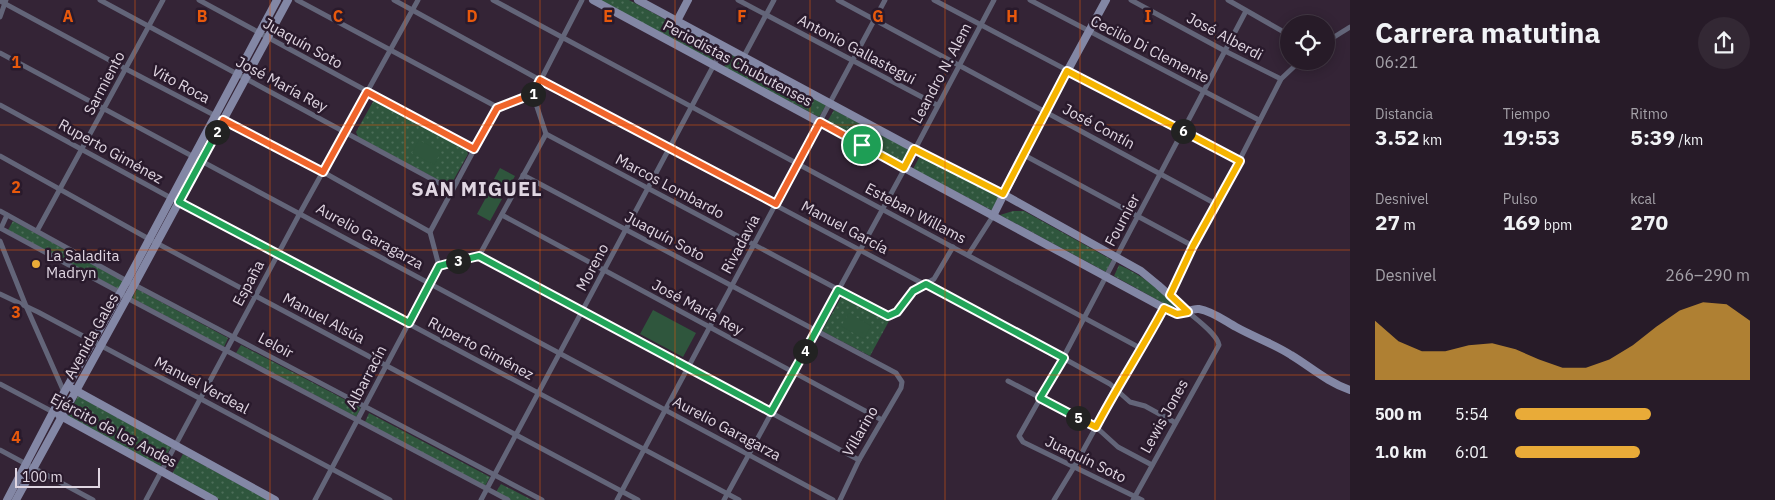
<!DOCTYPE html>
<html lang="es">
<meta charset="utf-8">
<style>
:root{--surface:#271b28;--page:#332834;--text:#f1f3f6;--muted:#a4a1a8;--line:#433945;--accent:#e9ab38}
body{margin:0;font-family:"IBM Plex Sans",sans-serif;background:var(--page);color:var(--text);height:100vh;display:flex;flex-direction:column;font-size:19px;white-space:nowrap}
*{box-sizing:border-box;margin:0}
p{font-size:16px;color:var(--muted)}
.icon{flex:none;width:28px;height:28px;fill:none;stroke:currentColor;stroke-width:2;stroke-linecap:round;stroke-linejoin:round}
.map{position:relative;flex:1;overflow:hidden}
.drawer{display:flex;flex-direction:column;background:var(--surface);width:425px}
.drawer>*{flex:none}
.buttons{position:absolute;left:1280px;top:15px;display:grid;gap:10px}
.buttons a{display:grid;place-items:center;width:55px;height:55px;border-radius:50%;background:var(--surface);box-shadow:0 2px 12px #0003,0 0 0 1px var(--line);font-size:25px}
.scale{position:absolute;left:15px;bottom:12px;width:85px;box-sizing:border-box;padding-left:5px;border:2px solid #e0d6e2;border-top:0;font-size:14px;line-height:18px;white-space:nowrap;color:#e0d6e2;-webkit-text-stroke:4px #291a2c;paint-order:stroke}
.pin{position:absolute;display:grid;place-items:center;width:42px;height:42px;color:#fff;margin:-21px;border:2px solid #fff;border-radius:50%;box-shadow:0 1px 5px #0007}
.km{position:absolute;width:25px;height:25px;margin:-12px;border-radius:50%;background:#222;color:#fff;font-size:14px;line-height:25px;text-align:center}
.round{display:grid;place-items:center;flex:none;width:52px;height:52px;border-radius:26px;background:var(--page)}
.overview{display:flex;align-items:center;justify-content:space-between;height:85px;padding:0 25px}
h1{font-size:28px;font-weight:700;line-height:38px}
.figures{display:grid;grid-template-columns:repeat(3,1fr);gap:8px;height:85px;padding:5px 25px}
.figures div{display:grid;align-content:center}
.figures b{font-size:21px;font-weight:700}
.figures small{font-size:14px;font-weight:400}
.figures p{font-size:14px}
.chart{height:140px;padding:10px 25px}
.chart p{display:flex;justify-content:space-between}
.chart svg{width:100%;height:90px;margin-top:5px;fill:var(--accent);opacity:.7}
ul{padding:0 25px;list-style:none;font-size:16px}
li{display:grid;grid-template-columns:80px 60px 1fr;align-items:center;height:38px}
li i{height:12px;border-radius:6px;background:var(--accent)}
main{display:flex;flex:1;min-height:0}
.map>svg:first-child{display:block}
.grass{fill:url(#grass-dots)}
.pitch{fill:#2f563d}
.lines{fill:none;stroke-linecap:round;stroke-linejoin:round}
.street{stroke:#636579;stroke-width:5}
.secondary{stroke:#8387a5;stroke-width:8}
.split-1-casing{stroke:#fff;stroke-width:10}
.split-2-casing{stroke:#fff;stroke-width:10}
.split-3-casing{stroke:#fff;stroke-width:10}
.split-4-casing{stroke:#fff;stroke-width:10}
.split-5-casing{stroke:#fff;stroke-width:10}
.split-6-casing{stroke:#fff;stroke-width:10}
.split-7-casing{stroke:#fff;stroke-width:10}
.split-1{stroke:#f0652b;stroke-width:6}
.split-2{stroke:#f0652b;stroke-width:6}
.split-3{stroke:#22a559;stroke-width:6}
.split-4{stroke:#22a559;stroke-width:6}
.split-5{stroke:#22a559;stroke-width:6}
.split-6{stroke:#f5b400;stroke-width:6}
.split-7{stroke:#f5b400;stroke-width:6}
.grid{fill:none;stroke:#e8590c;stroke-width:1;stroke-opacity:0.55}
.poi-dot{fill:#e9ab38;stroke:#291a2c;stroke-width:2}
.labels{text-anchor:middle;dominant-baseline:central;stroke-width:5;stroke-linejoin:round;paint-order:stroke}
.street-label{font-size:15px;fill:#e0d6e2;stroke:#291a2c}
.poi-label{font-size:15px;fill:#e0d6e2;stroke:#291a2c;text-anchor:start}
.district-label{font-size:20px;font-weight:bold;letter-spacing:1px;fill:#e0d6e2;stroke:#291a2c}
.grid-label{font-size:16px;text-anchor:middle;font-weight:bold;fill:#e8590c;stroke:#291a2c;stroke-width:5;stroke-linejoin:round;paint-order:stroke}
</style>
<main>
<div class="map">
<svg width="1350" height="500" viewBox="0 0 1350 500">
<defs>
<pattern id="grass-dots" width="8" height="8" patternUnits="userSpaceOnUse" patternTransform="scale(1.25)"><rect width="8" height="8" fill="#2f563d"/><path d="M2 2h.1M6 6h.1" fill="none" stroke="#4d6e59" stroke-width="1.8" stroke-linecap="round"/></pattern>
</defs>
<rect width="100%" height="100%" fill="#342436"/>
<g class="grass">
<polygon points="598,0 629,0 719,48 712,61"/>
<polygon points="731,54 826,105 819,117 724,67"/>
<polygon points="374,100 466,149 468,154 453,181 450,184 446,184 358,137 356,132"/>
<polygon points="834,110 914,152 907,165 827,122"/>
<polygon points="920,156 1000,198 993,211 913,169"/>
<polygon points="1013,211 1024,211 1112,260 1106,272 1000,215"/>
<polygon points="13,221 124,281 120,290 8,230"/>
<path d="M 1119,265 C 1140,274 1158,288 1174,304 L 1174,309 L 1114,276 Z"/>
<polygon points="137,289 228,338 224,347 132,298"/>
<polygon points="842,296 889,321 870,356 822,331"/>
<polygon points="241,345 361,408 356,417 236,353"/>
<polygon points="78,396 171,447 160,467 67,417"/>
<polygon points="369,413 490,477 485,486 365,422"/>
<polygon points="183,454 268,500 220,500 172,474"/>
<polygon points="501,484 532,500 511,500 496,492"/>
</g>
<g class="pitch">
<polygon points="419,140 441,152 434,165 412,153"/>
<polygon points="500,168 515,176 509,187 494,179"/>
<polygon points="489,192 502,199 490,221 477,214"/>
<polygon points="653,310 696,333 683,357 640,334"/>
<polygon points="849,313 871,326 864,339 841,326"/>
</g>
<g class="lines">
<g class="street">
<polyline points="100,0 452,190"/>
<polyline points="199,0 474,149"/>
<polyline points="297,0 497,107"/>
<polyline points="394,0 540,80 1063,358 1110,384 1130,402 1145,406 1174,422"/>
<polyline points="493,0 1142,349"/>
<polyline points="738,0 937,105"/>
<polyline points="838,0 1216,204"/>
<polyline points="934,0 1239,161"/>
<polyline points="1030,0 1259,120"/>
<polyline points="1131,0 1225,51 1281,79"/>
<polyline points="1228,0 1289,35"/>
<polyline points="0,1 126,69 323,172 430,232"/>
<polyline points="0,17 6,0"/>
<polyline points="1326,42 1350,27"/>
<path d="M 0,53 C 278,201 556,349 833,500"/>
<polyline points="744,56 774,0"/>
<polyline points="533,95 582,0"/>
<polyline points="0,105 171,198 278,254 739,500"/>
<polyline points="546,134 888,316 897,312 913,291 934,279 953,247"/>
<polyline points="1024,155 1193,246"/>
<polyline points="0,156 149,239 638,500"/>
<polyline points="523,175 896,373 902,382 901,388 859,460 840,500"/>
<polyline points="0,211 127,281 542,500"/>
<polyline points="502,215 882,420"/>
<polyline points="0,228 121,293 127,298 508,500"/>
<polyline points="1,228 7,215"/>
<polyline points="37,231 163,0"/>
<polyline points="0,241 26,306 64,392"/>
<polyline points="968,255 993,216"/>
<polyline points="479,256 859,460"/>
<polyline points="439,266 479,256 546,134 533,95"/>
<polyline points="439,266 430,232 497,107 533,95"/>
<polyline points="0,294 38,312 390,500"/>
<polyline points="1170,295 1193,246 1239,161 1281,79 1300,61"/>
<polyline points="1008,381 1096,427 1118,447 1152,465"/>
<polyline points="0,384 53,412"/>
<polyline points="0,450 93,500"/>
<polyline points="146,500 300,213 418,0"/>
<polyline points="315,500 439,266"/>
<polyline points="481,500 724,46"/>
<polyline points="617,500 885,0"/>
<polyline points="724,500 905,168 994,0"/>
<polyline points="1054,500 1074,467 1117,389 1142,349 1164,308"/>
<path d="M 1133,500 L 1219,345 C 1217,334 1196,319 1188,312"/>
<polyline points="1142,500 1023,442 1019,436 1063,358 1246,11"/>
</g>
<g class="secondary">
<path d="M 593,0 L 1164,308 L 1177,314 C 1185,314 1191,308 1199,309 C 1212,311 1225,321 1236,327 C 1254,337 1274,344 1291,355 C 1311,367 1327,382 1350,390"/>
<polyline points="638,0 915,149 1003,194 1141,271 1158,285 1188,312"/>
<polyline points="677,21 688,0"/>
<polyline points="993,216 1045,112 1106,0"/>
<polyline points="73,389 275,500"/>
<polyline points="59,415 214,500"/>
<polyline points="7,500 53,412 127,281 277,0"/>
<polyline points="16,500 127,298 288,0"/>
</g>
</g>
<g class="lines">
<defs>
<polyline id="split-1" points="533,94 540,80 776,204 820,122 862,145"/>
<polyline id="split-2" points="217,132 223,120 323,172 367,92 474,149 497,108 533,94"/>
<polyline id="split-3" points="217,132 179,202 409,323 439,266 458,261"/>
<polyline id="split-4" points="458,261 479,256 771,412 805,351"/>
<polyline id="split-5" points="805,351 838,290 888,316 897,312 913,291 926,284 1064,358 1040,398 1078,418"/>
<path id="split-6" d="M 1078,418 L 1096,427 C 1117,387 1142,349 1164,308 L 1177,314 L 1188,312 L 1170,295 L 1193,246 L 1240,161 L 1183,131"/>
<polyline id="split-7" points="862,145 904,168 914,149 1003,194 1067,71 1183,131"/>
</defs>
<use href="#split-1" class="split-1-casing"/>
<use href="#split-2" class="split-2-casing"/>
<use href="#split-3" class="split-3-casing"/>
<use href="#split-4" class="split-4-casing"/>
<use href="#split-5" class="split-5-casing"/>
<use href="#split-6" class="split-6-casing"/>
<use href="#split-7" class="split-7-casing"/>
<use href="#split-1" class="split-1"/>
<use href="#split-2" class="split-2"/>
<use href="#split-3" class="split-3"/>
<use href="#split-4" class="split-4"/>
<use href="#split-5" class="split-5"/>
<use href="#split-6" class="split-6"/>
<use href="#split-7" class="split-7"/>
</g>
<path class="grid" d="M 135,0 L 135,500M 270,0 L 270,500M 405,0 L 405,500M 540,0 L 540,500M 675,0 L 675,500M 810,0 L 810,500M 945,0 L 945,500M 1080,0 L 1080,500M 1215,0 L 1215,500M 0,125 L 1350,125M 0,250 L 1350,250M 0,375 L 1350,375"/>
<circle class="poi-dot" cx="36" cy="264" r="5"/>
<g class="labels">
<g class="street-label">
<text transform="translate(1225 36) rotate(28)">José Alberdi</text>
<text transform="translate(303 43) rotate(29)">Juaquín Soto</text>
<text transform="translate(857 49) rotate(28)">Antonio Gallastegui</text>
<text transform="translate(1150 49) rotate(27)">Cecilio Di Clemente</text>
<text transform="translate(738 63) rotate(28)">Periodistas Chubutenses</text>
<text transform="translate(941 73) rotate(-62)">Leandro N. Alem</text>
<text transform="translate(104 83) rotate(-62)">Sarmiento</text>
<text transform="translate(181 84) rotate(28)">Vito Roca</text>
<text transform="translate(282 84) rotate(28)">José María Rey</text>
<text transform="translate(1099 126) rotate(28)">José Contín</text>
<text transform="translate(111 151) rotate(29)">Ruperto Giménez</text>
<text transform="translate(670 186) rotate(28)">Marcos Lombardo</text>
<text transform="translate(916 213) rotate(28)">Esteban Willams</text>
<text transform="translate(1122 220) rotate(-62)">Fournier</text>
<text transform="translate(845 227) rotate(28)">Manuel García</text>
<text transform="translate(370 236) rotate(29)">Aurelio Garagarza</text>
<text transform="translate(665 236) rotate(28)">Juaquín Soto</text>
<text transform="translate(740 244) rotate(-62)">Rivadavia</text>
<text transform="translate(592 267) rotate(-62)">Moreno</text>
<text transform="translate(248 283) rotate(-62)">España</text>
<text transform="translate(698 307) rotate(28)">José María Rey</text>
<text transform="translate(324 318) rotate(28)">Manuel Alsúa</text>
<text transform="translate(91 336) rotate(-61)">Avenida Gales</text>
<text transform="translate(276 345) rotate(28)">Leloir</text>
<text transform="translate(481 348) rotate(28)">Ruperto Giménez</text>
<text transform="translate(366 377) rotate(-62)">Albarracín</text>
<text transform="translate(202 385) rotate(28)">Manuel Verdeal</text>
<text transform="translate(1164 416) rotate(-61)">Lewis Jones</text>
<text transform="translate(727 428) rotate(28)">Aurelio Garagarza</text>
<text transform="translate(114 430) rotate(28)">Ejército de los Andes</text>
<text transform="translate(860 431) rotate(-60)">Villarino</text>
<text transform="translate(1086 459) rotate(26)">Juaquín Soto</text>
</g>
<g class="poi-label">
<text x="46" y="255">La Saladita<tspan x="46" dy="17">Madryn</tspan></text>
</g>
<g class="district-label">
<text x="477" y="188">SAN MIGUEL</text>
</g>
</g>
<g class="grid-label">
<text x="68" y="22">A</text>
<text x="202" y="22">B</text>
<text x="338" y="22">C</text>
<text x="472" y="22">D</text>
<text x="608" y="22">E</text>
<text x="742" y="22">F</text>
<text x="878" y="22">G</text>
<text x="1012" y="22">H</text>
<text x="1148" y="22">I</text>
<text x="16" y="68">1</text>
<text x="16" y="193">2</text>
<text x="16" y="318">3</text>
<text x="16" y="443">4</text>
</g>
</svg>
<div class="buttons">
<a><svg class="icon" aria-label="locate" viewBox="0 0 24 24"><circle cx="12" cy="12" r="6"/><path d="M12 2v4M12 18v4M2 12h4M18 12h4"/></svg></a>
</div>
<div class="scale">100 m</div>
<div class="pin" style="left:862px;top:145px;background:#1e9e55"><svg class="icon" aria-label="arrive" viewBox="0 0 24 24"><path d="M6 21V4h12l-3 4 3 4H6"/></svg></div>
<b class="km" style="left:533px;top:94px">1</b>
<b class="km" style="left:217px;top:132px">2</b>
<b class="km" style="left:458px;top:261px">3</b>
<b class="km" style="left:805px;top:351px">4</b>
<b class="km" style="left:1078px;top:418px">5</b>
<b class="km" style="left:1183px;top:131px">6</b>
</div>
<section class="drawer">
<div class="overview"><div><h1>Carrera matutina</h1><p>06:21</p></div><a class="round"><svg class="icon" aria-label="share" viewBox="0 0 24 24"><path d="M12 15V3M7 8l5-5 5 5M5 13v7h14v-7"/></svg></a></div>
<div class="figures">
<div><p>Distancia</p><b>3.52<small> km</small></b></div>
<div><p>Tiempo</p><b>19:53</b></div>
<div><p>Ritmo</p><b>5:39<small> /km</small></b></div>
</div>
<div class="figures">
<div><p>Desnivel</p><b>27<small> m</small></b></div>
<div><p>Pulso</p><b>169<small> bpm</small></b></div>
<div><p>kcal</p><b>270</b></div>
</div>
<div class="chart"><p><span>Desnivel</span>266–290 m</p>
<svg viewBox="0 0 160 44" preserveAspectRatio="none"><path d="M0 44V15L10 25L20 30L30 30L40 27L50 26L60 29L70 34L80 38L90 38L100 34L110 27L120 18L130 10L140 6L150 7L160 15V44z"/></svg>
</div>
<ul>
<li><b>500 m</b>5:54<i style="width:58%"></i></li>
<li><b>1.0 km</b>6:01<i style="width:53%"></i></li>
</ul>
</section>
</main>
